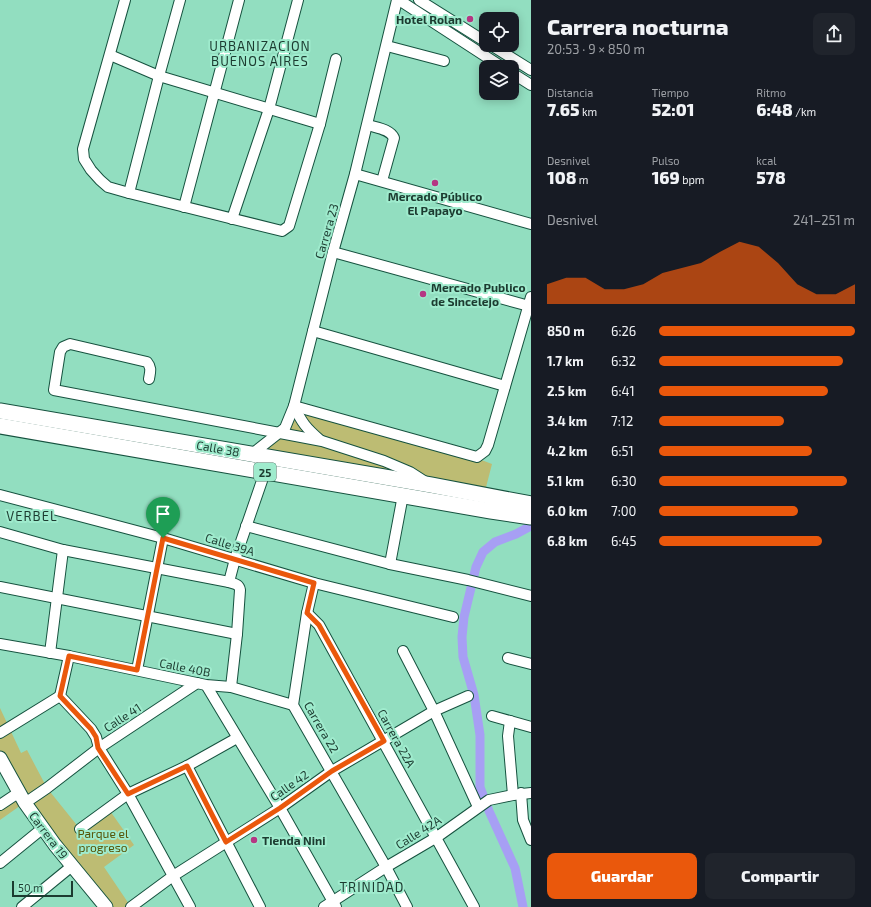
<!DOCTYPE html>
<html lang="es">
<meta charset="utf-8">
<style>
:root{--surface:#171b24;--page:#20242c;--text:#f1f3f6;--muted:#9ea1a6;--accent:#ea580c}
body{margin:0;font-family:"Exo 2",sans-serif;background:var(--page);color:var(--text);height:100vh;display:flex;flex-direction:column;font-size:15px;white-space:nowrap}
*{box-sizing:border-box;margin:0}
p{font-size:13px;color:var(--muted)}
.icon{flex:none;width:22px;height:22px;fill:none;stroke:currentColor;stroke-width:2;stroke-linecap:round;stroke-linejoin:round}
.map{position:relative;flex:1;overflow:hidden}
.sheet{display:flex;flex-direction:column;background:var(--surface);width:340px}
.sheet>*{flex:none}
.controls{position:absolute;left:479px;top:12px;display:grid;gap:8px}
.controls a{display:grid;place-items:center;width:40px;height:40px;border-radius:8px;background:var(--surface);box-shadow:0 2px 10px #0003;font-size:20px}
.scale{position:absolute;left:12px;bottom:10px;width:61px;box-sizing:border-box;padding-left:4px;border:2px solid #1c3b30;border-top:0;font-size:11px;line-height:14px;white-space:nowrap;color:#1c3b30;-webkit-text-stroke:3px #9febcd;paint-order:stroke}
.pin{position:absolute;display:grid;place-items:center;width:34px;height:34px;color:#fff;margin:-41px -17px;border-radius:50% 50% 50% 0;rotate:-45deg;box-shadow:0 0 4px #0007}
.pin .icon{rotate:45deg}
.round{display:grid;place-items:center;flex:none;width:42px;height:42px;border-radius:8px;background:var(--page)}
.head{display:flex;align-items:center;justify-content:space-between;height:68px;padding:0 16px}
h1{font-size:22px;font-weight:800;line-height:30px}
.stats{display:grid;grid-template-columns:repeat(3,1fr);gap:6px;height:68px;padding:4px 16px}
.stats div{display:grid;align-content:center}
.stats b{font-size:17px;font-weight:800}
.stats small{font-size:11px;font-weight:400}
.stats p{font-size:11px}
.chart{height:112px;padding:8px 16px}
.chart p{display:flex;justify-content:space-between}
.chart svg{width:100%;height:72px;margin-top:4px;fill:var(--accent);opacity:.7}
.cta{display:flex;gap:8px;margin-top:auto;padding:8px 16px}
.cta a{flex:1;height:46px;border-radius:8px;background:var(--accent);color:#fff;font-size:16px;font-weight:800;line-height:46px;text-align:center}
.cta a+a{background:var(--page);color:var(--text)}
ul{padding:0 16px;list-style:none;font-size:13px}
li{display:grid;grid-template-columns:64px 48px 1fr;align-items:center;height:30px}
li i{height:10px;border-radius:5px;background:var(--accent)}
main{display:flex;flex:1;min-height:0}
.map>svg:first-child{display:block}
.green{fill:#bdbc73}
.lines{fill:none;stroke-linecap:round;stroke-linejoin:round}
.canal{stroke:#a79ff4;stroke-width:9}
.minor-casing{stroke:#16523f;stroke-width:12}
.major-casing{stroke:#16523f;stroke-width:15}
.highway-casing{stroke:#16523f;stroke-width:17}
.minor{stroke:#fff;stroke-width:10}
.major{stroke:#fff;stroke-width:13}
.highway{stroke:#fff;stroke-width:15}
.route-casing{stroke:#fff;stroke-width:8}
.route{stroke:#ea580c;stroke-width:5}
.poi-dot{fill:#b53683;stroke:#9febcd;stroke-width:1.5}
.labels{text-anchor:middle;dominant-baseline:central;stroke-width:4;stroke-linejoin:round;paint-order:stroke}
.shield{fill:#9febcd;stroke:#43705f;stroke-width:1}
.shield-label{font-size:11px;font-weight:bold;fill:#1c3b30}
.poi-label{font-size:12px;font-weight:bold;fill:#1c3b30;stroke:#9febcd;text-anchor:start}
.street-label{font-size:12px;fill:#1c3b30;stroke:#9febcd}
.park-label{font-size:12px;fill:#575407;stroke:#9febcd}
.neighbourhood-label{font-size:13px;letter-spacing:1px;fill:#1c3b30;stroke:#9febcd}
</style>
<main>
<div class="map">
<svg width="531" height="907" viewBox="0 0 531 907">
<rect width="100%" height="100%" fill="#92dec0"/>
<g class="green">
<polygon points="294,406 471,456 492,464 484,495 252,454 280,433"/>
<polygon points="0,708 21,753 27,750 47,788 80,829 108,808 134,845 104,867 131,907 106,907 24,803 0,820 0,805 18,793 0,758"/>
</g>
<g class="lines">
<polyline class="canal" points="523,907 515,868 489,811 480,787 480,735 474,695 463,657 462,637 464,617 476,567 483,552 495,542 516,534 529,527 531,524"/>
<defs>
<g id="minor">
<polyline points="125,0 83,149 84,159 91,170 100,180 108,187 129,193 282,231 289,226 320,124 336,59"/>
<polyline points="399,0 502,67"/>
<polyline points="419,0 486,42"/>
<polyline points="491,45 531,70"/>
<polyline points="387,46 444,61"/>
<polyline points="110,55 159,76 320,124"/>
<polyline points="512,73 531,85"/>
<path d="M 368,125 C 377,128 390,129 394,138 L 382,181"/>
<polyline points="355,174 531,224"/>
<polyline points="129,193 159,76 180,0"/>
<polyline points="184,207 239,0"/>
<polyline points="232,219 269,109 298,0"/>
<polyline points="333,252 529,306"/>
<polyline points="313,331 505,386"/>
<path d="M 149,379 C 150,372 152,368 147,362 L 70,344 L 63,347 L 60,352 L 54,390 L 322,441 L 384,461 L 410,472 L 424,481"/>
<polyline points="294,406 477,457 485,451 488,445 531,297"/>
<path d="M 294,406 C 302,423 306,428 320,440"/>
<polyline points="252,454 285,428 294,406 333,252 355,174 397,0"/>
<polyline points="0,495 163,538 314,583 453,617"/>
<polyline points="246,526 390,564 468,580 531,596"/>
<polyline points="0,532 63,550 229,582"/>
<polyline points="390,564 403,495"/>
<polyline points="314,583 307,613 293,705 386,867 407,907"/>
<polyline points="0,587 237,634"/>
<polyline points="307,613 319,625 474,907"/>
<polyline points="0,644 69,656 206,685 231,687 293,705"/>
<polyline points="403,651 434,711 478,807"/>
<polyline points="50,653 63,550"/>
<polyline points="69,656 60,696 91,729 96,737 99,748 128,794 190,907"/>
<polyline points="508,658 531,664"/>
<polyline points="137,670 163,538"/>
<polyline points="206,685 280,808 336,907"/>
<path d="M 231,687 L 237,634 L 240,590 C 239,584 235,584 229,582 L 235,559 L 265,472"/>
<polyline points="492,716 531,727"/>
<polyline points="510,721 508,736 513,795"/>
<polyline points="0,733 60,696"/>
<polyline points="187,766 260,907"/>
<polyline points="521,793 523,820 531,840"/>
<polyline points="25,803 47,788 99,748 197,683"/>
<polyline points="0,805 18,793"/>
<polyline points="80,829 128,794 187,766 237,738"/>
<polyline points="0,863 43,828"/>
<polyline points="22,907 72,866"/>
<polyline points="131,907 173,876 280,808 332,771 434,711 468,696"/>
<polyline points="324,907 386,867 437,837 489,800 513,795 531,793"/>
</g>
<polyline id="major" points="0,758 25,803 55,845 106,907"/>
<g id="highway">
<polyline points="0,411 431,485 531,504"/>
<polyline points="0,426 491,511 531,517"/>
</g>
</defs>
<use href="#minor" class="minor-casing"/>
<use href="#major" class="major-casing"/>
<use href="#highway" class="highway-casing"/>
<use href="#minor" class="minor"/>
<use href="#major" class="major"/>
<use href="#highway" class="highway"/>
</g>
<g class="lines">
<defs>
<polygon id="route" points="163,538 314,583 307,613 319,625 384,741 332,771 280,808 226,842 187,766 128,794 98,748 96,737 91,729 60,696 69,656 137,670"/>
</defs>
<use href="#route" class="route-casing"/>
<use href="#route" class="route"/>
</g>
<g class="poi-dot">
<circle cx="470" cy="19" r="4"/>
<circle cx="435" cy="183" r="4"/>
<circle cx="423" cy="294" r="4"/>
<circle cx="254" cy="840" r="4"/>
</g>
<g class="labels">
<rect class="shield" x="254" y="463" width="22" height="18" rx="3"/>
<g class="shield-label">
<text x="265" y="472">25</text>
</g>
<g class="poi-label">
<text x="462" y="19" text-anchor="end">Hotel Rolan</text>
<text x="435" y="196" text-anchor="middle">Mercado Público<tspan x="435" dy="14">El Papayo</tspan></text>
<text x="431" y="287">Mercado Publico<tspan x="431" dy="14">de Sincelejo</tspan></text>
<text x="262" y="840">Tienda Nini</text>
</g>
<g class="street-label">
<text transform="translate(326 231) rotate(-74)">Carrera 23</text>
<text transform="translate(218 448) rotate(10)">Calle 38</text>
<text transform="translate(230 544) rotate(17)">Calle 39A</text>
<text transform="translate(185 667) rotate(11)">Calle 40B</text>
<text transform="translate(122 717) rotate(-33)">Calle 41</text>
<text transform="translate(322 727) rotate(60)">Carrera 22</text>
<text transform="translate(397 738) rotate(61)">Carrera 22A</text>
<text transform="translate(289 785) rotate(-35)">Calle 42</text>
<text transform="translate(418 832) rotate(-32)">Calle 42A</text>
<text transform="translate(49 835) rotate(53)">Carrera 19</text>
</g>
<g class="park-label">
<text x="103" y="833">Parque el<tspan x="103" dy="14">progreso</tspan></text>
</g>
<g class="neighbourhood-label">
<text x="260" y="46">URBANIZACION<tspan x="260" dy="15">BUENOS AIRES</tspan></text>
<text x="32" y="516">VERBEL</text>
<text x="372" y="887">TRINIDAD</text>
</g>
</g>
</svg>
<div class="controls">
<a><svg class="icon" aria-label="locate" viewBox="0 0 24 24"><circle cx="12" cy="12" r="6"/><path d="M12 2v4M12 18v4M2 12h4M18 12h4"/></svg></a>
<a><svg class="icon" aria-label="layers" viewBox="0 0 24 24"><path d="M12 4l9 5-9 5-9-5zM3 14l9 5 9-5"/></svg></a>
</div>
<div class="scale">50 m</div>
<div class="pin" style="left:163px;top:538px;background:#1e9e55"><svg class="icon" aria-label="arrive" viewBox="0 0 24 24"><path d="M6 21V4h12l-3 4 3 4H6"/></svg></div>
</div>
<section class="sheet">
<div class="head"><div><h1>Carrera nocturna</h1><p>20:53 · 9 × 850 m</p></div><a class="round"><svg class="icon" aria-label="share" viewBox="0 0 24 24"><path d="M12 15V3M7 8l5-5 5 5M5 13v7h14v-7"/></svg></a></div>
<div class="stats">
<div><p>Distancia</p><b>7.65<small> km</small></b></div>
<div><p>Tiempo</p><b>52:01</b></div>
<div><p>Ritmo</p><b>6:48<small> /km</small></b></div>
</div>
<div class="stats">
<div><p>Desnivel</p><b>108<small> m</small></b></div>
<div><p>Pulso</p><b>169<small> bpm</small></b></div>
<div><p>kcal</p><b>578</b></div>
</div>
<div class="chart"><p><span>Desnivel</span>241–251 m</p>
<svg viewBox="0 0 160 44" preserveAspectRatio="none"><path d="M0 44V32L10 28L20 28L30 35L40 35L50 32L60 25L70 22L80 19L90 12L100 6L110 9L120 19L130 32L140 38L150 38L160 32V44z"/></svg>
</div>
<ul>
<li><b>850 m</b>6:26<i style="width:100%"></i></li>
<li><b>1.7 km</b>6:32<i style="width:94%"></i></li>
<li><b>2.5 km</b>6:41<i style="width:86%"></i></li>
<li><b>3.4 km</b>7:12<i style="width:64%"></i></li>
<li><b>4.2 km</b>6:51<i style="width:78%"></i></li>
<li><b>5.1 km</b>6:30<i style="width:96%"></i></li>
<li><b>6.0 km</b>7:00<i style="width:71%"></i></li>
<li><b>6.8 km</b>6:45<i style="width:83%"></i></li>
</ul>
<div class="cta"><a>Guardar</a><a>Compartir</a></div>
</section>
</main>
